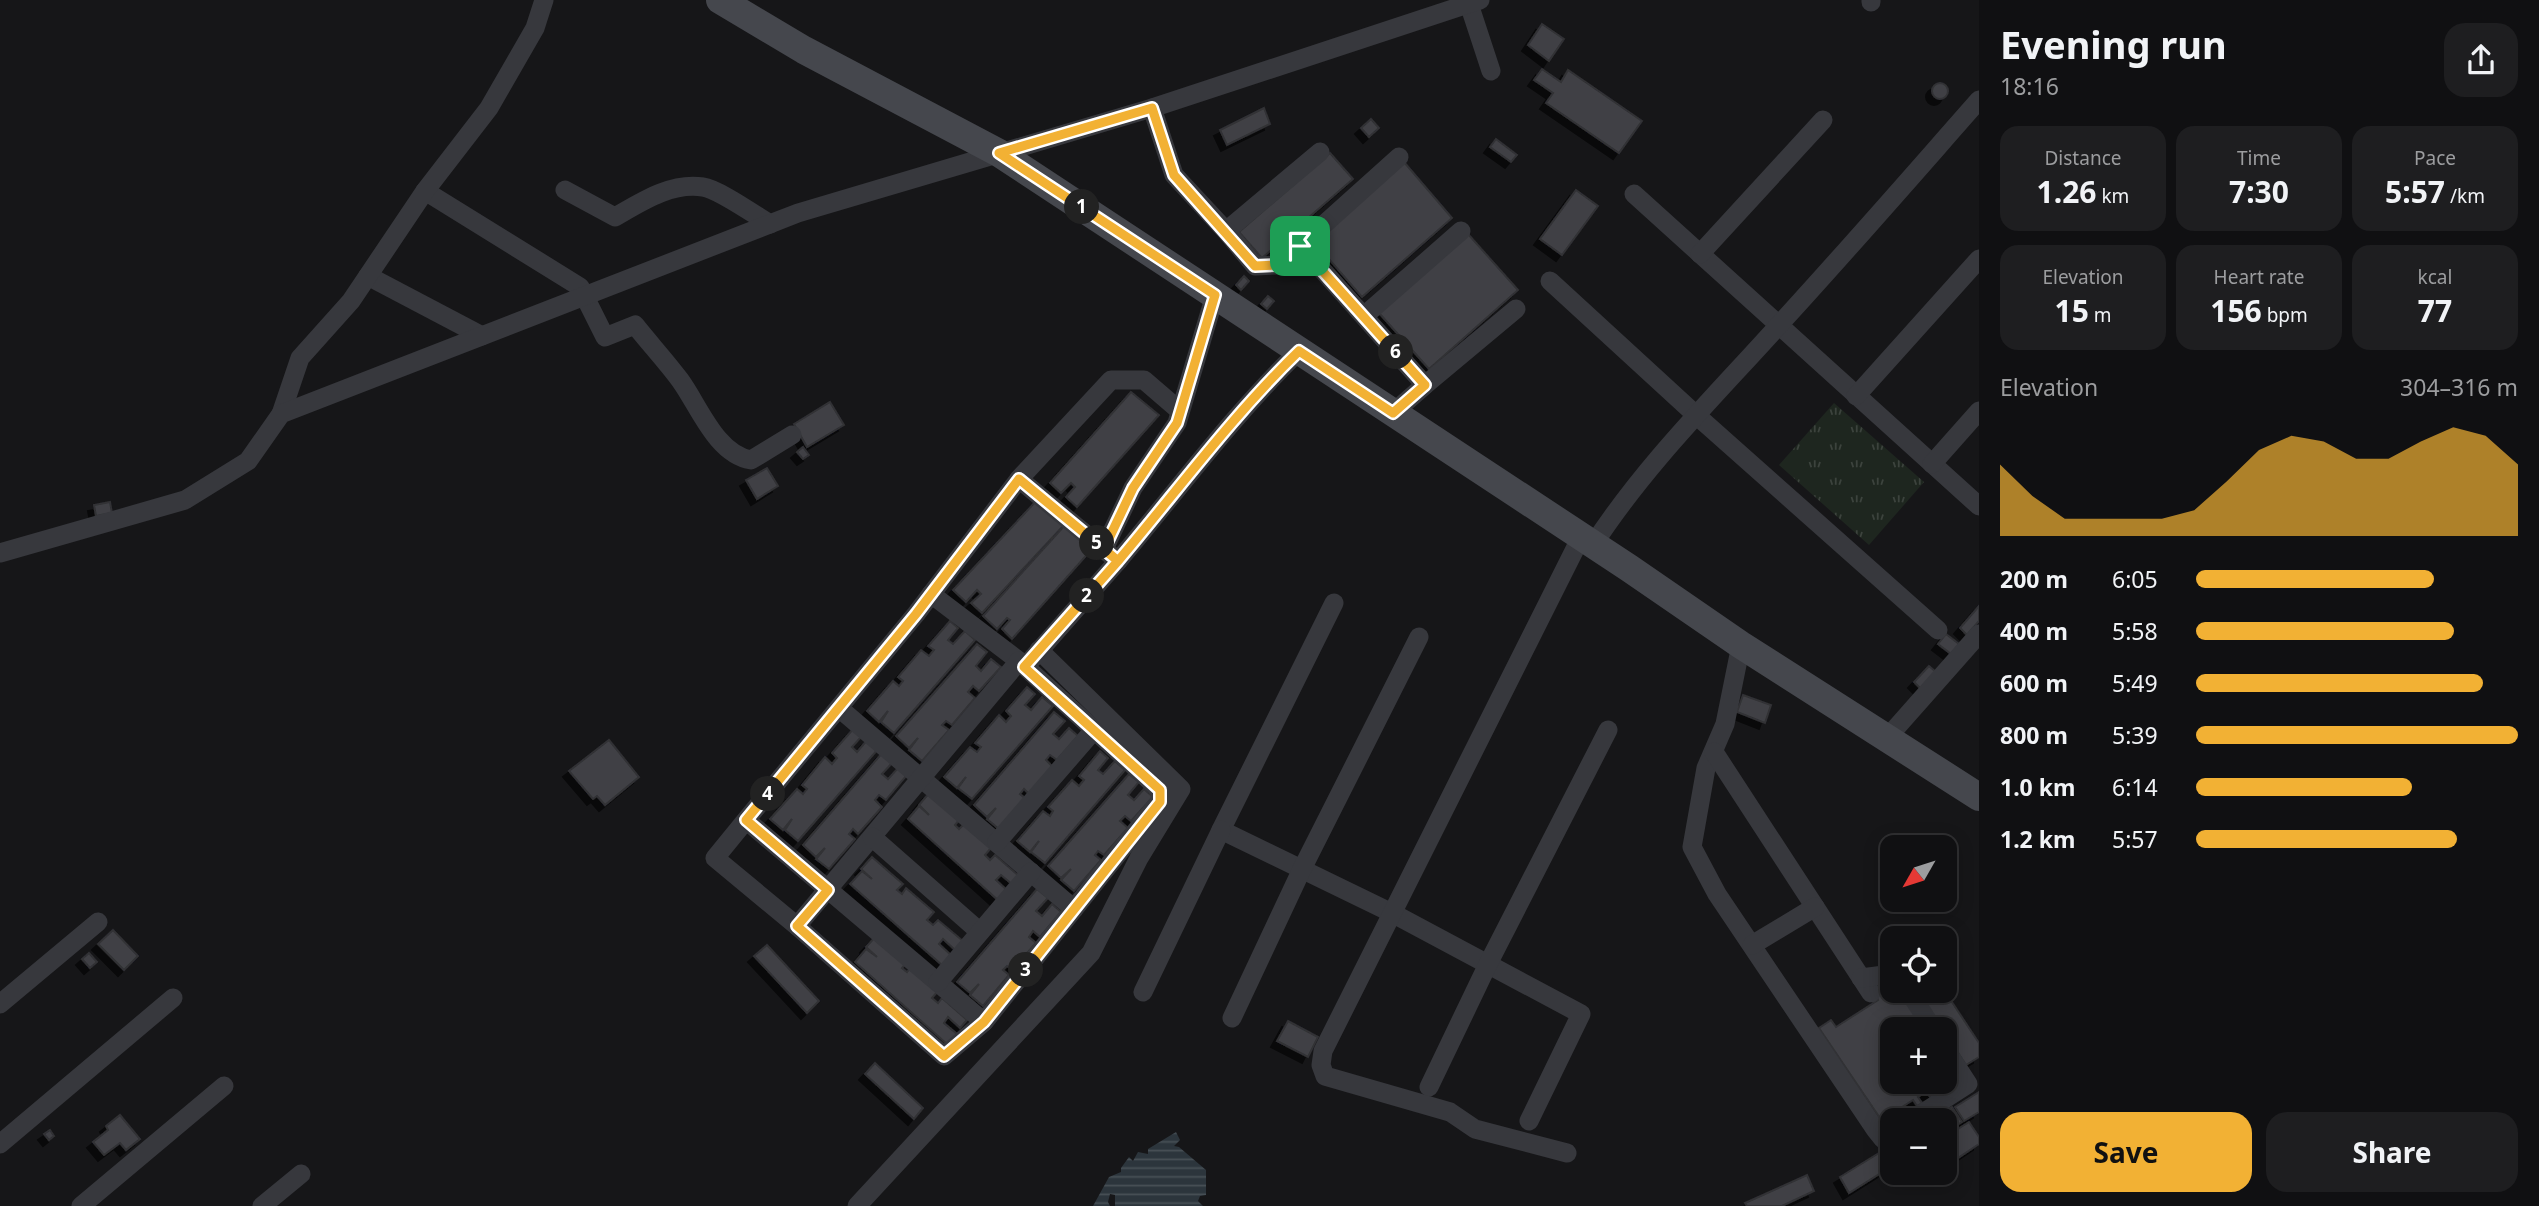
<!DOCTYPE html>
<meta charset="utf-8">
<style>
:root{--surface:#101012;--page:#1e1e20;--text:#f1f3f6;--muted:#9c9d9f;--line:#303032;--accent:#f2b134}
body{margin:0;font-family:"Noto Sans",sans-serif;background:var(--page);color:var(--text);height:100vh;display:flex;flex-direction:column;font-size:26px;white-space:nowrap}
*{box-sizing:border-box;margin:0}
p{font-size:23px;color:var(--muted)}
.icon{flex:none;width:38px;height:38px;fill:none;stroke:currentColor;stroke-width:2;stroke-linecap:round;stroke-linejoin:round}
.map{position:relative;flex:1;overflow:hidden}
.sheet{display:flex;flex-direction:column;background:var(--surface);width:560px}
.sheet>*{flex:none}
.needle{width:46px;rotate:231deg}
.fabs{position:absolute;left:1880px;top:835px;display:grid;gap:14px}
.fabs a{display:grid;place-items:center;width:77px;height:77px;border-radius:14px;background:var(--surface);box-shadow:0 4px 18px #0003,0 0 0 2px var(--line);font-size:35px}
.pin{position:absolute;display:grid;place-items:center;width:60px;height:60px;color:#fff;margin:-30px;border-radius:14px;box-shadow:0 4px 10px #0006}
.km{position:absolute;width:35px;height:35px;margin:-18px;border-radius:50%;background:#222;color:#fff;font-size:19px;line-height:35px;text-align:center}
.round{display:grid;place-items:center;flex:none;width:74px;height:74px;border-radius:21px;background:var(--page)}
.headline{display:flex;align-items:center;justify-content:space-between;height:119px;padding:0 21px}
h1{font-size:38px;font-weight:700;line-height:52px}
.stats{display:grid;grid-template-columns:repeat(3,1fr);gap:10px;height:119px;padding:7px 21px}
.stats div{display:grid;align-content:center;border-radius:18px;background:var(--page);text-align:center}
.stats b{font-size:30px;font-weight:700}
.stats small{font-size:19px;font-weight:400}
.stats p{font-size:19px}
.chart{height:196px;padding:14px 21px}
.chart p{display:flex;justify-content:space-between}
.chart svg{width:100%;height:126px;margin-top:7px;fill:var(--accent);opacity:.7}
.cta{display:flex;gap:14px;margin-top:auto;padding:14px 21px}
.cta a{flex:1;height:80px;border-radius:21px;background:var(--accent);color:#111;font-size:28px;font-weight:700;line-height:80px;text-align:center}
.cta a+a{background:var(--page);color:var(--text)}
ul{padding:0 21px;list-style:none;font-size:23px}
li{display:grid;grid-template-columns:112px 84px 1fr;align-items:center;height:52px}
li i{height:18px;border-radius:9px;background:var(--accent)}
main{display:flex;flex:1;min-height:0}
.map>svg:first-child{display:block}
.park{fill:url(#park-tufts)}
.water{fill:url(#water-rules)}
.building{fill:#404145;stroke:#303034;stroke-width:2;filter:url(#shadow)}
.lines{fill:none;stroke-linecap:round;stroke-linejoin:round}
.minor{stroke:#37383d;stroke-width:19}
.secondary{stroke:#45474d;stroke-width:28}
.route-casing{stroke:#fff;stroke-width:14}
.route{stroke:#f2b134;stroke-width:9}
</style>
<main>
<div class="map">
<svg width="1979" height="1206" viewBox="0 0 1979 1206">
<defs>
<pattern id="park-tufts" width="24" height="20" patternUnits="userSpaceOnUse" patternTransform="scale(1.75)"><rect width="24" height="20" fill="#1e261f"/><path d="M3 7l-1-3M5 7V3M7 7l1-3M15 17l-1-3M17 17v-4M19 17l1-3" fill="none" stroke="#3c433d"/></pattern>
<pattern id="water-rules" width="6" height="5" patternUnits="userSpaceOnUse" patternTransform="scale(1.75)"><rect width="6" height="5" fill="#2c353c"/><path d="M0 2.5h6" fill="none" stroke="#485056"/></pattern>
<filter id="shadow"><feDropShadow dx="-6" dy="6" stdDeviation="0" flood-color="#0009"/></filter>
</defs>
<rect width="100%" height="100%" fill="#161618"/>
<polygon class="park" points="1834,403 1924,482 1869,545 1779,465"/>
<polygon class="water" points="1176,1132 1180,1140 1174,1146 1179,1147 1206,1170 1206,1195 1200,1196 1198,1201 1203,1206 1115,1206 1115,1195 1110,1194 1108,1202 1110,1206 1093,1206 1109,1177 1121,1172 1121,1168 1129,1157 1133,1161 1138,1152 1148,1154 1148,1149"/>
<g class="building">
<polygon points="1542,24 1564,39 1549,61 1528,45"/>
<polygon points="1542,69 1561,82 1568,70 1642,121 1619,153 1546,103 1553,93 1534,80"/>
<circle cx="1940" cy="91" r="8"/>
<polygon points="1264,108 1270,124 1227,145 1220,130"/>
<polygon points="1371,119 1379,128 1369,137 1361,128"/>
<polygon points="1496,139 1517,155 1511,162 1490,147"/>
<polygon points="1330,153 1353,179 1262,258 1239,232"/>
<polygon points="1404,162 1452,218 1362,297 1314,242"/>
<polygon points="1576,190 1598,206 1562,255 1540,239"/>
<polygon points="1468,234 1518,290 1429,369 1379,313"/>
<polygon points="1244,276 1249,281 1241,290 1236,285"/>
<polygon points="1268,296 1274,301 1267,309 1261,304"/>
<polygon points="1131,392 1159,415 1077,507 1066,497 1075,487 1071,483 1061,493 1050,483"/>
<polygon points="830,402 844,425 807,447 794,424"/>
<polygon points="803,447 809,455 803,459 797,452"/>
<polygon points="767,468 778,486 757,499 746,480"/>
<polygon points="1038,499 1065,524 982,613 971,603 981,594 977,590 966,602 953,590"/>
<polygon points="110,502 112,513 96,516 94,505"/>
<polygon points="1065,525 1092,549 1012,639 1002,629 1010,620 1007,618 997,629 983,616"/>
<polygon points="1979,606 1979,621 1967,635 1960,628"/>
<polygon points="950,621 958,628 948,640 953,644 965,631 975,640 894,733 881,722 888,711 879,722 867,711 893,681 899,686 903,681 898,677 921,650 929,656 934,650 928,646"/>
<polygon points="1946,634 1959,644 1951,654 1938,644"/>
<polygon points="977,644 987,652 976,666 981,671 991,659 1001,667 979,691 973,686 968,692 975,698 952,725 946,721 942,725 949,730 922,761 909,750 918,738 909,748 896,736"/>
<polygon points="1929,666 1936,672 1921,689 1914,682"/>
<polygon points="1027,687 1035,694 1025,705 1031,710 1042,697 1053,706 972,799 958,788 966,777 957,788 944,777 970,747 977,752 981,747 975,743 999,715 1006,722 1011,716 1006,711"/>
<polygon points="1743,695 1771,705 1765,723 1737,712"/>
<polygon points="1054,712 1065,721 1053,734 1059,739 1069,728 1078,736 1057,760 1050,755 1046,760 1053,767 1029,794 1024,789 1020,794 1026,799 1000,830 987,819 996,808 987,817 974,805"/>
<polygon points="854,728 862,736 852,747 857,752 868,739 879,748 798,841 785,830 792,819 783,830 770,819 797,789 803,794 807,789 802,785 825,757 832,764 837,758 832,753"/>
<polygon points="609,740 639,777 605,805 597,796 593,799 569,771"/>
<polygon points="1100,751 1108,758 1098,770 1103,774 1115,761 1125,770 1045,863 1031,852 1039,841 1030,852 1017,841 1043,811 1050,816 1053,811 1048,807 1072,780 1079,786 1084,780 1079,776"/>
<polygon points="883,752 894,761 882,774 888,779 898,768 907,775 886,800 879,795 875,800 882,807 858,834 853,829 849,834 855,839 829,869 816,859 825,848 816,857 803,845"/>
<polygon points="1129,774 1139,782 1128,795 1134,800 1144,789 1153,797 1131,821 1125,816 1120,821 1128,828 1104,855 1098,851 1095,855 1101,860 1074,891 1061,880 1071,869 1061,878 1048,866"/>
<polygon points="930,792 960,819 955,825 959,829 964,824 991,848 985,855 990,860 995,855 1020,877 1013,885 1001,875 996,880 1009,892 1000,902 908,819 919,806 929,815 919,805"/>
<polygon points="872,857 903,884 897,890 902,894 906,888 934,912 927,920 933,925 938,920 963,941 955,950 943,939 939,944 952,956 943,966 850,884 862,871 872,879 861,869"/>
<polygon points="1037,889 1048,898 1036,911 1042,916 1052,904 1061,912 1040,937 1033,931 1029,937 1036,943 1012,970 1007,966 1003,970 1009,975 983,1006 970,995 979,984 970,993 957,982"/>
<polygon points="113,930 138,956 124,970 98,944"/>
<polygon points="877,935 907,962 902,968 907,972 911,967 938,991 932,998 938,1003 942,998 967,1020 960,1028 948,1017 944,1023 957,1034 948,1045 855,962 866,949 877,957 866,947"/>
<polygon points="767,945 819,1001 807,1013 754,956"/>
<polygon points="89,953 97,962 90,968 82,959"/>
<polygon points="1895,990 1904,990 1929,1029 1892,1029 1892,1082 1943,1082 1935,1087 1939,1093 1931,1098 1926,1092 1918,1097 1922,1103 1917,1106 1913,1100 1899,1109 1901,1112 1884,1124 1819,1028 1831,1020 1836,1027 1878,1000 1877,997 1883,993 1886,997"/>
<polygon points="1917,990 1944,990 1979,1043 1979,1057 1966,1065"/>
<polygon points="1288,1021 1318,1037 1308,1057 1277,1041"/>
<polygon points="1944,1052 1957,1072 1944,1080"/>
<polygon points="875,1063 923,1108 914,1119 865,1074"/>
<polygon points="1979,1092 1979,1112 1964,1121 1955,1107"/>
<polygon points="1952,1107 1962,1122 1944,1133 1944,1120 1935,1118"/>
<polygon points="120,1115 140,1139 126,1150 120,1143 104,1155 93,1142 108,1130 106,1126"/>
<polygon points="1969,1122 1979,1137 1979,1144 1958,1158 1945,1137"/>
<polygon points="50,1130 54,1136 49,1140 44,1134"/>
<polygon points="1892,1145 1892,1166 1849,1193 1840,1177"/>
<polygon points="1807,1175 1814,1191 1782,1206 1747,1206 1745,1203"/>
</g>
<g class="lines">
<g class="minor">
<polyline points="1871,0 1871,2"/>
<polyline points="1469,4 1491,71"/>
<polyline points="1152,108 1174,175 1226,231 1320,152"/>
<path d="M 565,190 L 615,217 C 641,202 671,182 703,187 C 718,189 755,215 770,224"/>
<path d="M 425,191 L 580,287 L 605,337 L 635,325 C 650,344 666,361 680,380 C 699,406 716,454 751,460 L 792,435"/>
<polyline points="1634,194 1979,506"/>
<polyline points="1226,231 1255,266 1278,265 1300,246 1318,265 1425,385 1393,413"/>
<polyline points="1300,246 1399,157"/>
<polyline points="1700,254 1823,120"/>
<polyline points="368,276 482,336"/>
<polyline points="1550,281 1696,415 1938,630"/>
<polyline points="1364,316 1461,231"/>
<polyline points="1425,385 1516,309"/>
<polyline points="1856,396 1979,259"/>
<polyline points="281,414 300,358 351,301 425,191 489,108 535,28 544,0"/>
<polyline points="1932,464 1979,411"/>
<path d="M 1019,479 L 1118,561 C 1178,490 1232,416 1299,351"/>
<path d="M 1593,545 C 1645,465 1714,397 1778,326 C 1846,252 1912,176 1979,100"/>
<polyline points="1104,549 1133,488 1177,423 1215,295"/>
<polyline points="0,553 185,500 248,461 281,414 798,213 1152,108 1480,0"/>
<polyline points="931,594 1019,661"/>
<polyline points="1334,603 1221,830 1392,913 1581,1014 1529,1121"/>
<polyline points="1741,645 1725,724 1706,768 1692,847 1717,894 1875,1129 1883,1139 1892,1133"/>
<polyline points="1031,660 1118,561"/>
<polyline points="839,708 1074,909"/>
<polyline points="1887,738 1979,634"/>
<polyline points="1714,752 1871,993"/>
<path d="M 746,820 L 715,858 L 797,926 C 871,838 945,750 1019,661 L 1160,790 L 1160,801 L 984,1022 C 905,954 825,887 746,820 L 916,614 L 1019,479 L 1111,380 L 1144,380 L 1180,411"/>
<polyline points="872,837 980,932"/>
<polyline points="997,842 1094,730"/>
<polyline points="797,926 944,1056 984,1022"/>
<polyline points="1752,945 1815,907"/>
<polyline points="1861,978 1892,974"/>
<polyline points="938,982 1031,872"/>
<polyline points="1908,990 1933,1029"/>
<polyline points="1143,992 1221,830"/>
<polyline points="0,1004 98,922"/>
<polyline points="1232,1018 1302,869 1419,637"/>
<polyline points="1429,1087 1488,964 1608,730"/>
<polyline points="1912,1120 1968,1084 1944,1047"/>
<polyline points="0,1144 173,998"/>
<polyline points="1567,1153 1475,1129 1450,1112 1325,1076 1321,1065 1323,1051 1581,537"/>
<polyline points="81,1206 224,1086"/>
<polyline points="262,1206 301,1174"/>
<polyline points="857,1206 1091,953 1139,858 1181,789 1039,650"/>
</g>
<polyline class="secondary" points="720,0 804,50 999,153 1629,568 1741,645 1979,797"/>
</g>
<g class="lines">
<defs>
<path id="route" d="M 1300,246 L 1278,265 L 1255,266 L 1174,175 L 1152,108 L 999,153 L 1215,295 L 1177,423 L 1133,488 L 1104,549 L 1118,561 L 1024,667 L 1160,790 L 1160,802 L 984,1022 L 944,1056 L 797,926 L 828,890 L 746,820 L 916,614 L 1019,479 L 1118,561 C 1178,490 1232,416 1299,351 L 1393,413 L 1425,385 L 1300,246"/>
</defs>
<use href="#route" class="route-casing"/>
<use href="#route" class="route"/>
</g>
</svg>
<div class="fabs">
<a><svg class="needle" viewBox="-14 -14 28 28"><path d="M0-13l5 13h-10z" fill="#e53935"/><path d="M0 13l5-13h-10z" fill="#9c9d9f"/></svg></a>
<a><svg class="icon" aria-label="locate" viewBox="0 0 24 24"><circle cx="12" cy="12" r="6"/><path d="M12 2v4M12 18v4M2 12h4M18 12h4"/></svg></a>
<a>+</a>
<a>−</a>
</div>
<div class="pin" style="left:1300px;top:246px;background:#1e9e55"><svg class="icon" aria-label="arrive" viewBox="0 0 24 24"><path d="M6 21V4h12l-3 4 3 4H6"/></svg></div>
<b class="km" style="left:1082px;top:207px">1</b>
<b class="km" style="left:1087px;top:596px">2</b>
<b class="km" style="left:1026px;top:970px">3</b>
<b class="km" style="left:768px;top:794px">4</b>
<b class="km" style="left:1097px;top:543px">5</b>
<b class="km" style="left:1396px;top:352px">6</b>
</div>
<section class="sheet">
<div class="headline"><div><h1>Evening run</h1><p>18:16</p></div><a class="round"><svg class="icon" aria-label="share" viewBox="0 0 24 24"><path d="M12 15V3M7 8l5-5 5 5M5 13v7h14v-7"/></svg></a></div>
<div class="stats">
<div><p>Distance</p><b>1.26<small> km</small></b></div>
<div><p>Time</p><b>7:30</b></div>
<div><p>Pace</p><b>5:57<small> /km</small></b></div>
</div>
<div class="stats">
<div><p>Elevation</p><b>15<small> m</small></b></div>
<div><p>Heart rate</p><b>156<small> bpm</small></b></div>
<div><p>kcal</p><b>77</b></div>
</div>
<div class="chart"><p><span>Elevation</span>304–316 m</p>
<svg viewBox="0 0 160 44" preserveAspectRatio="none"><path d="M0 44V19L10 30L20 38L30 38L40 38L50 38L60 35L70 25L80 14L90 9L100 11L110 17L120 17L130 11L140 6L150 9L160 19V44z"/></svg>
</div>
<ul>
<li><b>200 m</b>6:05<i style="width:74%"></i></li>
<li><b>400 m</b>5:58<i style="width:80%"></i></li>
<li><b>600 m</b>5:49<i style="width:89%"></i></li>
<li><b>800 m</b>5:39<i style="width:100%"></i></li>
<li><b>1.0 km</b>6:14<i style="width:67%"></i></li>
<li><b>1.2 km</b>5:57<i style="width:81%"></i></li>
</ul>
<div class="cta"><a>Save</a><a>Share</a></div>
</section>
</main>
